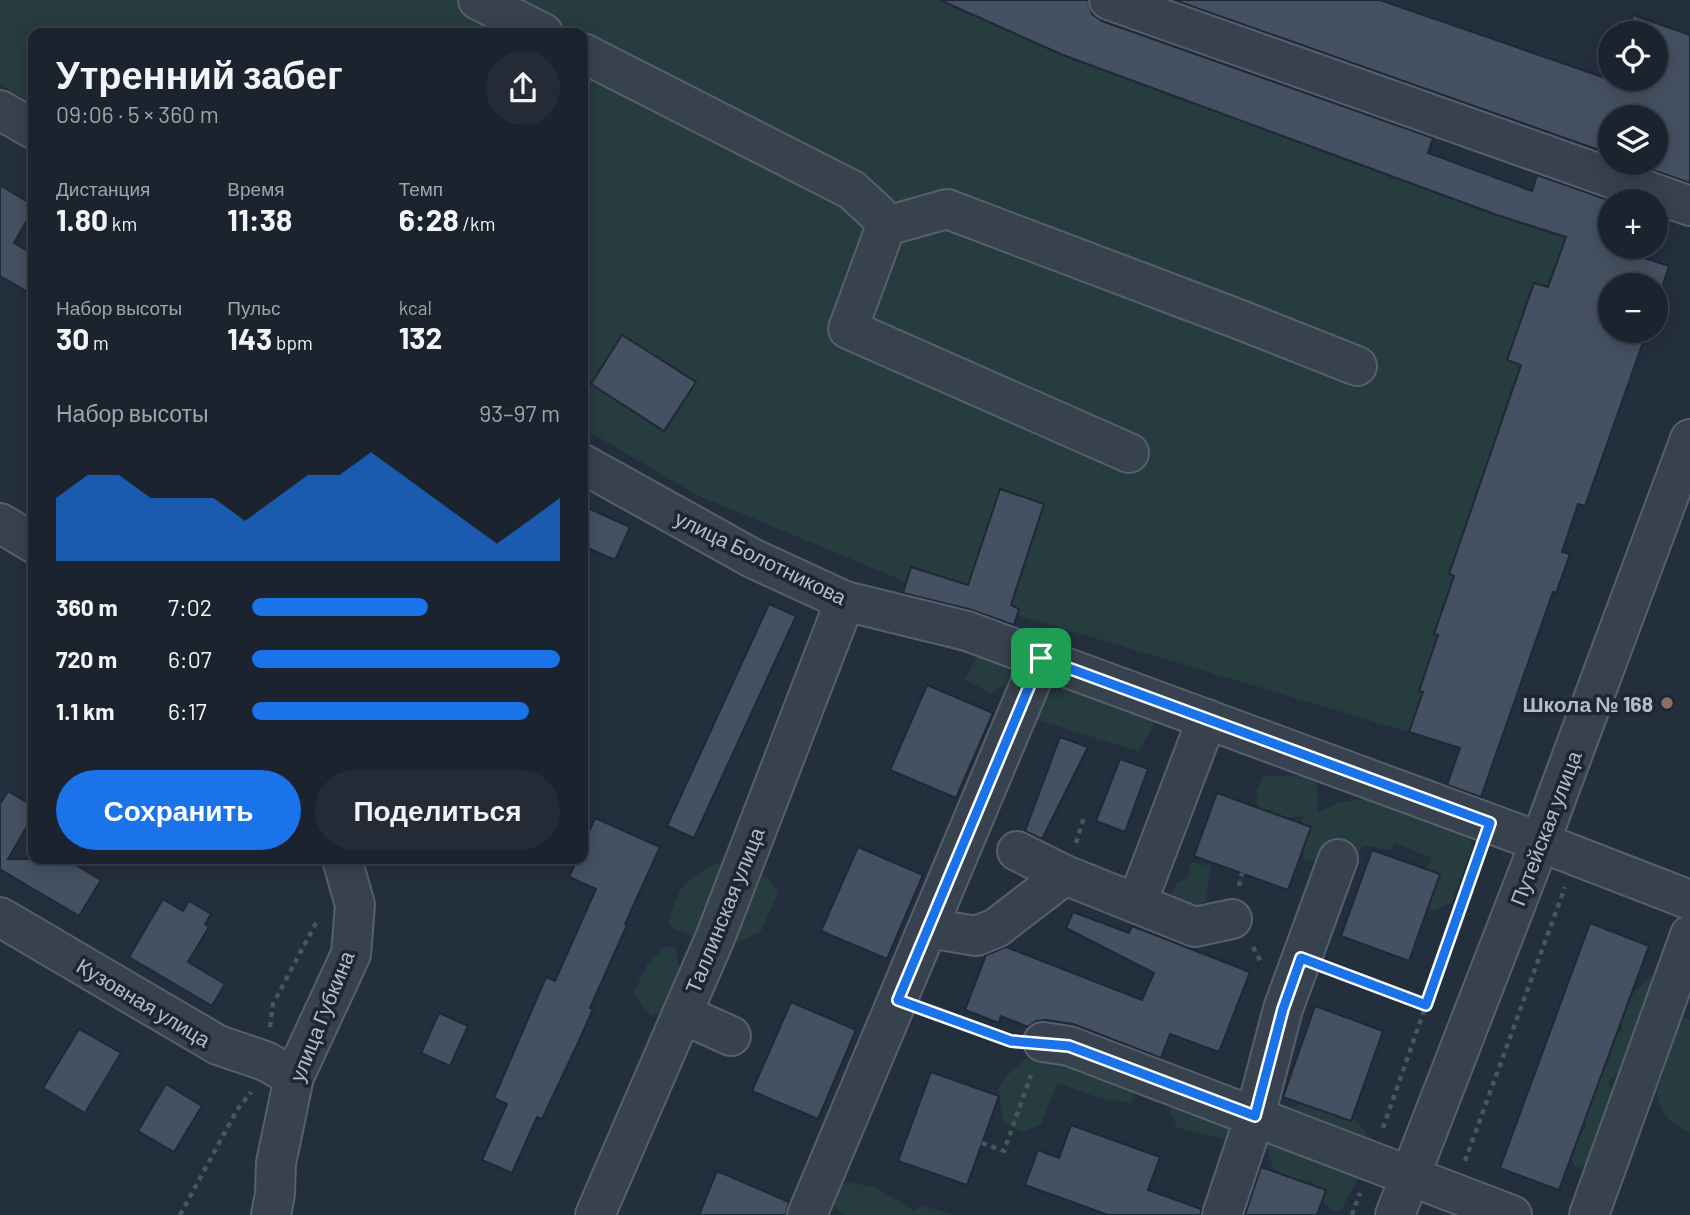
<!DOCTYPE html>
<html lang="ru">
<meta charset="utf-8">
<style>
:root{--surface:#1b232e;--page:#242b36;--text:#f1f3f6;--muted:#a0a4aa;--line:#39404a;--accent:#1a73e8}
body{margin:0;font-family:Barlow,sans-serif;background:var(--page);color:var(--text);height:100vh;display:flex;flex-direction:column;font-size:26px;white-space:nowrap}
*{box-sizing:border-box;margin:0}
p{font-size:23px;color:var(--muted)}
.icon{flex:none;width:38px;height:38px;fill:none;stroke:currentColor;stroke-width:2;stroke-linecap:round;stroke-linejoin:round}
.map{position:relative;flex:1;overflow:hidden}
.sheet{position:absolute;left:28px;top:28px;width:560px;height:836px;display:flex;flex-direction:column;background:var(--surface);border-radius:14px;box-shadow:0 4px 18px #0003,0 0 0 2px var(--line)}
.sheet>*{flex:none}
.tools{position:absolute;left:1598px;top:21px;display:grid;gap:14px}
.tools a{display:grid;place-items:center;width:70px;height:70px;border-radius:50%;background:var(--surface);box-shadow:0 4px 18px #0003,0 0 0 2px var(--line);font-size:35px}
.pin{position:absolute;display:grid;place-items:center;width:60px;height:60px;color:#fff;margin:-30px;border-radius:14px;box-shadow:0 4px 10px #0006}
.round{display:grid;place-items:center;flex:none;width:74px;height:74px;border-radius:37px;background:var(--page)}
.summary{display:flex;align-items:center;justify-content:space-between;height:119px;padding:0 28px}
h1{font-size:38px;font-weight:700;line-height:52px}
.figures{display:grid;grid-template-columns:repeat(3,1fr);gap:10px;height:119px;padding:7px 28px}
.figures div{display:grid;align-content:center}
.figures b{font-size:30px;font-weight:700}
.figures small{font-size:19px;font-weight:400}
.figures p{font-size:19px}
.chart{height:196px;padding:14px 28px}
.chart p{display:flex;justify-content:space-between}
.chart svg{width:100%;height:126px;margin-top:7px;fill:var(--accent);opacity:.7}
.button{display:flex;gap:14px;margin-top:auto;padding:14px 28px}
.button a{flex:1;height:80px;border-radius:42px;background:var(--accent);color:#fff;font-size:28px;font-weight:700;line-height:80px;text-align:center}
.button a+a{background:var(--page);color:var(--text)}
ul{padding:0 28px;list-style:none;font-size:23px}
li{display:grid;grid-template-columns:112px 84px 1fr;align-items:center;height:52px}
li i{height:18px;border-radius:9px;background:var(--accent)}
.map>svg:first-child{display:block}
.green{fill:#263c3f}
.building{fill:#455162;stroke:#1f2835;stroke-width:2}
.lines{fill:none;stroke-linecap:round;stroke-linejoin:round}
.minor-casing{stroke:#565f6c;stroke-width:42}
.path{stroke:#44595c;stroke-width:4.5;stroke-dasharray:5 5;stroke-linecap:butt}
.minor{stroke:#38414e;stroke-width:38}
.route-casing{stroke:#fff;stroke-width:14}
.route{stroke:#1a73e8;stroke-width:9}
.education-dot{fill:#8d6e63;stroke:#1d2633;stroke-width:2.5}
.labels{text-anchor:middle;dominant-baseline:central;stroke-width:7;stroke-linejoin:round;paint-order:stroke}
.street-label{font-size:21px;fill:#b4bcc9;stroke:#1d2633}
.poi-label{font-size:21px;font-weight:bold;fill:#b4bcc9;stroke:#1d2633;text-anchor:end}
</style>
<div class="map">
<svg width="1690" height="1215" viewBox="0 0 1690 1215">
<rect width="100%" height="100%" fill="#242f3e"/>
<g class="green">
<polygon points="0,0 943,0 1063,55 1497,215 1566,237 1548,287 1534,283 1507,360 1521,365 1449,573 1457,577 1435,634 1438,635 1419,690 1423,692 1409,732 904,581 697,495 583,428 583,33 33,33 33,104 0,84"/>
<polygon points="990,646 1052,686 1064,678 1156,721 1138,751 1034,719 1010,681 991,694 965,679 977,656"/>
<polygon points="1263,776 1313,776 1317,781 1318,813 1337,803 1383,796 1423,812 1431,825 1452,817 1470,826 1472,849 1451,903 1431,912 1418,884 1432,858 1395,843 1391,850 1364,846 1351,863 1306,860 1297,845 1303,816 1260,821 1256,792"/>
<path d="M 721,862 L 768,878 L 779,891 L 761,931 L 737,943 L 728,937 L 695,939 L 668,925 C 678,886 685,877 721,862 Z"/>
<polygon points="1191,862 1211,866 1206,901 1191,911 1167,900 1177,883 1188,878"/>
<polygon points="664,947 675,947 680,972 670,1008 651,1016 633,994 647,965"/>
<path d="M 1651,976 L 1681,994 L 1681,1016 L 1690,1020 L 1690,1133 C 1676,1127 1657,1112 1657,1094 C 1657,1088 1662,1078 1664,1072 L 1627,1069 L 1607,1081 L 1617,1097 L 1592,1165 L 1577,1168 L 1563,1146 L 1567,1138 L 1587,1128 L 1570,1097 L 1591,1043 L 1623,1030 L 1617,1009 Z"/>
<polygon points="1033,1053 1138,1083 1131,1103 1099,1098 1057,1083 1041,1124 1023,1132 1003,1123 998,1088 1012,1070"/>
<polygon points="1174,1092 1246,1123 1231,1141 1178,1128 1170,1113"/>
<path d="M 1307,1096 C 1335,1107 1352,1114 1371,1138 L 1360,1175 L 1341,1210 L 1334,1211 L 1318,1199 L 1312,1181 L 1294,1188 L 1276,1178 L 1260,1126 L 1268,1110 L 1278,1104 L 1296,1107 Z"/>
<polygon points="848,1182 877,1188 914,1211 924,1206 953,1215 844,1215 829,1202 832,1190"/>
</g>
<g class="building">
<polygon points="940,0 1088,0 1092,14 1102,21 1433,138 1428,153 1532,191 1537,175 1611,201 1610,247 1669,266 1656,306 1656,285 1610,285 1610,331 1647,331 1585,506 1578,504 1562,552 1570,554 1556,593 1553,592 1481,797 1447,785 1460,748 1409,732 1423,692 1419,691 1438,635 1434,634 1454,576 1449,574 1521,365 1507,360 1534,283 1548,287 1566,237 1497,215 1063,55"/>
<polygon points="1174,0 1380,0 1611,80 1656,79 1656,33 1627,33 1633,15 1690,35 1690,183 1633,163 1656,163 1656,117 1610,117 1610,154"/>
<polygon points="0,185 33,205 33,210 14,243 33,254 33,295 0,276"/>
<polygon points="622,335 696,382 664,431 591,384"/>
<polygon points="1000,489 1044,504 1011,605 1019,609 1014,625 972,610 903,593 911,567 968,585"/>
<polygon points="583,506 630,527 615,560 583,546"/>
<polygon points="769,604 796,616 694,838 667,826"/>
<polygon points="927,685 993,713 956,798 890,770"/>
<polygon points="1060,737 1088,747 1042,839 1025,831"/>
<polygon points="1120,759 1148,769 1125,832 1096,821"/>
<polygon points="8,791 33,806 33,816 8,859 66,859 101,880 79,916 1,870 0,872 0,804"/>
<polygon points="1217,793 1311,827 1288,890 1194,856"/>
<polygon points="595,818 660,847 625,924 627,925 590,1008 593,1009 578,1043 542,1119 537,1117 512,1173 482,1160 507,1104 494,1098 546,977 555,981 596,889 569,877 577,859 583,859 583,845"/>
<polygon points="858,847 923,875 887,959 821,931"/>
<polygon points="1372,850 1440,874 1409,961 1341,936"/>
<polygon points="163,899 183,911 189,901 211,914 205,924 209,927 188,962 225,984 212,1006 129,957"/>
<polygon points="1073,912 1129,933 1132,926 1250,972 1219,1052 1170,1034 1161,1058 1073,1024 1046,1020 1036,1021 1028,1027 1001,1016 999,1023 965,1010 986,955 1006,947 1142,1000 1154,973 1066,928"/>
<polygon points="1590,923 1649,946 1559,1190 1500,1168"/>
<polygon points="791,1002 856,1030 818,1119 752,1091"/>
<polygon points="1315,1006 1383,1031 1351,1121 1283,1097"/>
<polygon points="439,1013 468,1026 450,1066 421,1053"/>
<polygon points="79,1029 121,1053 85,1113 43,1088"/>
<polygon points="931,1072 999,1096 967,1185 898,1161"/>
<polygon points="166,1084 202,1106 174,1152 138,1131"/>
<polygon points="1071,1125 1160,1157 1148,1190 1201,1209 1201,1215 1108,1215 1025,1185 1038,1150 1059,1158"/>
<polygon points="1261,1167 1326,1190 1317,1215 1245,1215"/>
<polygon points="717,1171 789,1202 786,1215 699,1215"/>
</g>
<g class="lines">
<defs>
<g id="minor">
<polyline points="478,0 543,33"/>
<polyline points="1109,0 1690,206"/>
<polyline points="583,53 852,190 878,214 886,226 947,209 1238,319 1357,366"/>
<polyline points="0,110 33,129"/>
<polyline points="886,226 848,329 1129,453"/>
<polyline points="583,464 752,558 845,601 967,631 1540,842 1690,900"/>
<polyline points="0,523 33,543"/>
<polyline points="1017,851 1065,875 1195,927 1232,919"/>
<polyline points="1137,903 1207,719"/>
<polyline points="0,917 218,1045 265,1061 294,1077"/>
<polyline points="929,928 976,936 996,928 1065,875"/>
<polyline points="682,1014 731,1036"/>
<polyline points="1043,1042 1069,1046 1512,1215"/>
<polyline points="271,1215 275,1194 276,1163 294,1077 351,954 355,905 342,859"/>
<polyline points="595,1215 715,938 845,601"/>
<polyline points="807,1215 1041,658"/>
<polyline points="1222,1215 1255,1116 1283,1009 1338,859"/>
<polyline points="1395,1215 1540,842 1690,439"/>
<polyline points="1589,1215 1690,935"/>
</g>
</defs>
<use href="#minor" class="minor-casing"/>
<g class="path">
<polyline points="1076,843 1084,817"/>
<polyline points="1239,886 1242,873"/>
<polyline points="1253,947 1262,964"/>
<polyline points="1335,970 1426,1005"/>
<polyline points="928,1011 1009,1040"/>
<polyline points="270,1027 273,1004 317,921"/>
<polyline points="1383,1128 1478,856"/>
<polyline points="982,1143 1004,1151 1031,1075"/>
<polyline points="1465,1161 1565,887"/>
<polyline points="180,1215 237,1110 251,1092"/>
<polyline points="1352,1215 1360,1193"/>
</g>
<use href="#minor" class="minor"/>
</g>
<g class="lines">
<defs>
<polygon id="route" points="1041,658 1490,823 1426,1005 1301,958 1283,1009 1255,1116 1069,1046 1011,1041 898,1000"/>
</defs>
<use href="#route" class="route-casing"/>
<use href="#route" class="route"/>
</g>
<circle class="education-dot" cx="1667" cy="703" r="7"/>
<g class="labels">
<g class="street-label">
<text transform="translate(761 557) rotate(26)">улица Болотникова</text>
<text transform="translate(1545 828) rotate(-69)">Путейская улица</text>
<text transform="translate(724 910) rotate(-68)">Таллинская улица</text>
<text transform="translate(144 1002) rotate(31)">Кузовная улица</text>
<text transform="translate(321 1016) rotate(-68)">улица Губкина</text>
</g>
<g class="poi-label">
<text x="1653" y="703">Школа № 168</text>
</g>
</g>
</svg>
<div class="tools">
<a><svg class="icon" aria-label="locate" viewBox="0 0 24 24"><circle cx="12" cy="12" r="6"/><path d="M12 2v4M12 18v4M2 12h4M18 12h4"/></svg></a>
<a><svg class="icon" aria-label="layers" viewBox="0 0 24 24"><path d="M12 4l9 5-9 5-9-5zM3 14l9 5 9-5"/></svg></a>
<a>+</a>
<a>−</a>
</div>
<div class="pin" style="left:1041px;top:658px;background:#1e9e55"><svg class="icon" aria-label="arrive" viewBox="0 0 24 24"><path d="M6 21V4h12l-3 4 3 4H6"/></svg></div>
<section class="sheet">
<div class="summary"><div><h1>Утренний забег</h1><p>09:06 · 5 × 360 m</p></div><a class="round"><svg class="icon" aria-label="share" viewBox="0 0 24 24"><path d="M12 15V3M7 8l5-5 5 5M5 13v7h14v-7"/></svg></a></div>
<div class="figures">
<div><p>Дистанция</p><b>1.80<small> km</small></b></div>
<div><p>Время</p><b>11:38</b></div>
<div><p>Темп</p><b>6:28<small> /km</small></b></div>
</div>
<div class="figures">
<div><p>Набор высоты</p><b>30<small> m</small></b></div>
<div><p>Пульс</p><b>143<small> bpm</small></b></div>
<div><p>kcal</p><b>132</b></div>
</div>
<div class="chart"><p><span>Набор высоты</span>93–97 m</p>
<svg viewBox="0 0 160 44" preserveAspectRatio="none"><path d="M0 44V22L10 14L20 14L30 22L40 22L50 22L60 30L70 22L80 14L90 14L100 6L110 14L120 22L130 30L140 38L150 30L160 22V44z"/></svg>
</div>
<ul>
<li><b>360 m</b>7:02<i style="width:57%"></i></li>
<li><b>720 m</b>6:07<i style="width:100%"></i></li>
<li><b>1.1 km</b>6:17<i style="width:90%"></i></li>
</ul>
<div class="button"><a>Сохранить</a><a>Поделиться</a></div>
</section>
</div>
